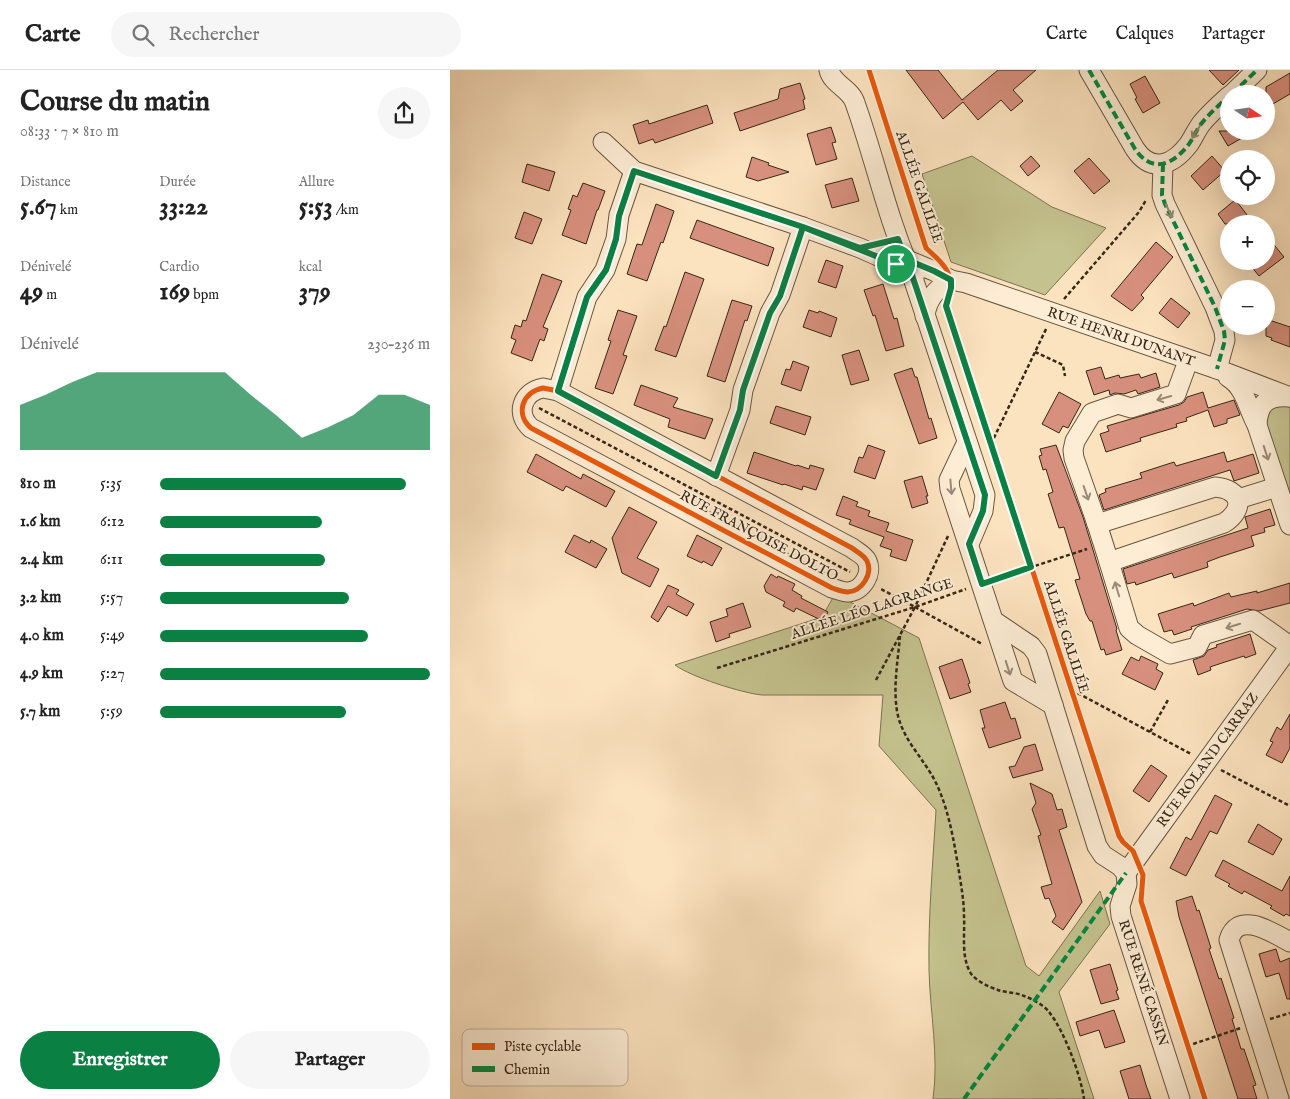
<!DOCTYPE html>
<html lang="fr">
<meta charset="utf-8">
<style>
:root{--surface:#fff;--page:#f6f6f6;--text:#222;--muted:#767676;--line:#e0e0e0;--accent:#0b8043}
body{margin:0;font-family:"IM FELL English",serif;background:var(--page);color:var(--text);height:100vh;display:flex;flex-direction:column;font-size:19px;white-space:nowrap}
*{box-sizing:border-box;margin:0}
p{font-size:16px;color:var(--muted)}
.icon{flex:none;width:28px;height:28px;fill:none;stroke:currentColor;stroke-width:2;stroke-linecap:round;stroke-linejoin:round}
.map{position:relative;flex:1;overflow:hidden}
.side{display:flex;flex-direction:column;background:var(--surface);width:450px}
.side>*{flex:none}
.needle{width:32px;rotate:103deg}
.buttons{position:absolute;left:770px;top:15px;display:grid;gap:10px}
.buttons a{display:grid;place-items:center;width:55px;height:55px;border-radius:50%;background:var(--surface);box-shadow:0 5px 20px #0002;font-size:25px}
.pin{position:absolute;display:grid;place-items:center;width:42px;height:42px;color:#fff;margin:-21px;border:2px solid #fff;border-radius:50%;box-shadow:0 1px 5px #0007}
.round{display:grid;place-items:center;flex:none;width:52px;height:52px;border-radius:26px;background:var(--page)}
.overview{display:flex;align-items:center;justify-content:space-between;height:85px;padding:0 20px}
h1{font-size:28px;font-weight:800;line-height:38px}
.figures{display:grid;grid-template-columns:repeat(3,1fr);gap:8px;height:85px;padding:5px 20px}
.figures div{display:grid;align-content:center}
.figures b{font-size:25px;font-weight:800}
.figures small{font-size:14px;font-weight:400}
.figures p{font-size:14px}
.chart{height:140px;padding:10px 20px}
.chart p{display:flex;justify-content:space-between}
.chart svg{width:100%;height:90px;margin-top:5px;fill:var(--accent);opacity:.7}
.cta{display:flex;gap:10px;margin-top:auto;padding:10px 20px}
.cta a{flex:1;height:58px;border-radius:30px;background:var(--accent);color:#fff;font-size:20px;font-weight:800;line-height:58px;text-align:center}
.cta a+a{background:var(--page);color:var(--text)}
ul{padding:0 20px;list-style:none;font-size:16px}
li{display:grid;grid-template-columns:80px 60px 1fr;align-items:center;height:38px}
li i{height:12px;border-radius:6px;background:var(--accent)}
header{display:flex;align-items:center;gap:30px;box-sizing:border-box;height:70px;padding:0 25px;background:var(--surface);border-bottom:1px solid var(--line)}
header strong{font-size:24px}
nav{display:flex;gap:28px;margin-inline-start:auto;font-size:18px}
.search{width:350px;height:45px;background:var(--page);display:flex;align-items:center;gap:12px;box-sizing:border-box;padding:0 18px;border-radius:28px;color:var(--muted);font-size:19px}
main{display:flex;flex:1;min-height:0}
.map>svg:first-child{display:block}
.green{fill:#c4c28e;stroke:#7d7452}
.building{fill:#d8907e;stroke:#362717}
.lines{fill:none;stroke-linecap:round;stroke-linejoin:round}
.minor-casing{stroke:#685641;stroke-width:21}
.path{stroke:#362717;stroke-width:2.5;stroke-dasharray:4 2.5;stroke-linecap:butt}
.minor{stroke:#fdedd5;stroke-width:19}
.quiet{stroke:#00873e;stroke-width:4;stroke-dasharray:8 4;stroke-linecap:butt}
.cycleway-casing{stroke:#fdedd5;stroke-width:8}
.cycleway{stroke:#e8590c;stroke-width:5}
.oneway{stroke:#9a8a76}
.route-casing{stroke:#fff;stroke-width:10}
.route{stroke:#0b8043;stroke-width:6}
.labels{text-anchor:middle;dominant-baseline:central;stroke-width:4;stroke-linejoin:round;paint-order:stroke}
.street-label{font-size:14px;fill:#362717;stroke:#fdedd5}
.key{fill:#fdedd5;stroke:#c1b29c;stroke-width:1}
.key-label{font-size:14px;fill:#362717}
</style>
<header>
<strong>Carte</strong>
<div class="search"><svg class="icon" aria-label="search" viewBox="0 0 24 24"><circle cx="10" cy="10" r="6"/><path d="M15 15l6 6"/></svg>Rechercher</div>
<nav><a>Carte</a><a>Calques</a><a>Partager</a></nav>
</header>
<main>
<section class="side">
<div class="overview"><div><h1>Course du matin</h1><p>08:33 · 7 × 810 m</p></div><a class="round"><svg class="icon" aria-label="share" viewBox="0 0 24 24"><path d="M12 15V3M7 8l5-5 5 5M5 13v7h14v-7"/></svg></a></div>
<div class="figures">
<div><p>Distance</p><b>5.67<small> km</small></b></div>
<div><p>Durée</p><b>33:22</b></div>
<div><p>Allure</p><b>5:53<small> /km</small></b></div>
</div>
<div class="figures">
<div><p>Dénivelé</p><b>49<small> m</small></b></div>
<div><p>Cardio</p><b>169<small> bpm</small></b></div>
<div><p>kcal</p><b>379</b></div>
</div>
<div class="chart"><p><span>Dénivelé</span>230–236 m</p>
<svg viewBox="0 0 160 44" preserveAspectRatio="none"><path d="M0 44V22L10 17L20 11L30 6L40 6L50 6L60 6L70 6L80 6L90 17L100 27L110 38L120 33L130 27L140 17L150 17L160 22V44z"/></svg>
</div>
<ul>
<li><b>810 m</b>5:35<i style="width:91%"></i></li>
<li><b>1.6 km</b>6:12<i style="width:60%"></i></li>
<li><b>2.4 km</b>6:11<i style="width:61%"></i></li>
<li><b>3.2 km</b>5:57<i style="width:70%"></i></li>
<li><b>4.0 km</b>5:49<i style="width:77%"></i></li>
<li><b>4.9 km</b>5:27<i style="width:100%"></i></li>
<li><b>5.7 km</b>5:59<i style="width:69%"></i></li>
</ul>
<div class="cta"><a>Enregistrer</a><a>Partager</a></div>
</section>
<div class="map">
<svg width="840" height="1029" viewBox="0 0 840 1029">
<rect width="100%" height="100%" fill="#fce3bf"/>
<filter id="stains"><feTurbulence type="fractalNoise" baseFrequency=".004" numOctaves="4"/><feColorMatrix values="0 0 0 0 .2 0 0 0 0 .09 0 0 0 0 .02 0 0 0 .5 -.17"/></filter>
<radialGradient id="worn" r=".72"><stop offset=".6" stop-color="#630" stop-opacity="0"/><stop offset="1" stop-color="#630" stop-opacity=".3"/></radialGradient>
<g class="green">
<polygon points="522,86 602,137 656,158 595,225 501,192 472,104"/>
<polygon points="840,333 840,430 815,351 820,337"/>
<path d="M 385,524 L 469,568 L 576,896 L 589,906 L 650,821 L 660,854 L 609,922 L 644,1029 L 483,1029 C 489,986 480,943 479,900 C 478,846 483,793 486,740 L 429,676 L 433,625 L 312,625 C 292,623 241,607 225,595 L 372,547 Z"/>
</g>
<g class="building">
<polygon points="456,0 488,0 512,30 548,0 586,0 563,20 573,31 561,41 551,30 528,50 513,32 493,49"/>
<polygon points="759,0 789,0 773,15"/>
<polygon points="840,3 840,24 816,38 816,17"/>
<polygon points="695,6 710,33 693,43 685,29 687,28 680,14"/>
<polygon points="350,13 355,29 353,30 355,39 290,61 284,43 328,29 330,19"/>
<polygon points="257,35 263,53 205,73 203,69 189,74 183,55 198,50 199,54"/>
<polygon points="381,57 386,72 382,73 387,89 366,95 357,64"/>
<polygon points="769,61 804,61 778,76"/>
<polygon points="581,86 590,96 578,106 570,96"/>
<polygon points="762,86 775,101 753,120 741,106"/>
<polygon points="302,87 319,93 318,95 339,102 308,111 296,107"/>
<polygon points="639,88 660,111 644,124 624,101"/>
<polygon points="77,94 105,102 99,121 72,112"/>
<polygon points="402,108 409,131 382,138 375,115"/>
<polygon points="133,113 155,121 148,140 147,140 136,174 112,165 121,140 118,139 123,125 127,127"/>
<polygon points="785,130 791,137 804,154 775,154 768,144"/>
<polygon points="206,134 224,141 213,173 211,172 197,211 177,204 187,174 192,175"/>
<polygon points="74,142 92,149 82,174 65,168"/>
<polygon points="247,150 324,178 318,196 240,168"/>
<polygon points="816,165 834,187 809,206 797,191 816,191"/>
<polygon points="706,172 723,187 691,225 694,228 682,241 661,226"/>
<polygon points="376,190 393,196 386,218 368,212"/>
<polygon points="235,202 254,209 226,287 205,280 214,256 216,257"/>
<polygon points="92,204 112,211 93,257 98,259 94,271 90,269 82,291 61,283 66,270 61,268 65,255 71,257 73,250 76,251"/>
<polygon points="433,214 444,249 447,248 454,276 436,281 425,245 423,246 414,220"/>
<polygon points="721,228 740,243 728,258 709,243"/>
<polygon points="282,230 302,236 297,251 295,250 275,312 257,306"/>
<polygon points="168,240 187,246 173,285 177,286 163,324 145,318 161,271 158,270"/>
<polygon points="359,240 368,243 369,241 387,248 381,267 353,257"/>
<polygon points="816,249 840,257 840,277 821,270 822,268 816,266"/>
<polygon points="409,280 419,310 401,315 392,285"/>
<polygon points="343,291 359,297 351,321 331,314 336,299 340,300"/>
<polygon points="651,297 655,309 669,305 670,308 689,304 691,308 706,303 710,317 688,324 686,320 674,324 665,323 660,325 659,320 644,325 636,301"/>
<polygon points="462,298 465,307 467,307 479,349 481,348 487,368 469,374 444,304"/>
<polygon points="191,315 228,328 223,337 263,349 255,369 218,357 220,349 184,335"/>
<polygon points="609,322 631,334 618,358 613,356 609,363 592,354"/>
<polygon points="753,322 758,338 784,330 790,345 777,349 777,353 764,357 758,340 736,348 737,351 726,354 727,357 690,368 691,371 656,382 650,364 659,361 657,356 729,335 734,332 737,327"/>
<polygon points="326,336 361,347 355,365 320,353"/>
<polygon points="418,375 435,381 425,409 404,402 409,387 413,388"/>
<polygon points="606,375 633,447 667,559 666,560 672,580 656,585 654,579 651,580 642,551 640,551 636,544 625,510 630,509 614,457 609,458 598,424 603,422 596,399 593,400 589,386 592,385 590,379"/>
<polygon points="304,382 346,396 347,395 359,399 360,395 374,399 366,420 353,416 352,420 334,414 333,415 297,403"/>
<polygon points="774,382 777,392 803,384 809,403 784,411 780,400 654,440 649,425 656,422 655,419 692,408 690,403 724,392 726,396"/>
<polygon points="86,384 131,409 133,404 165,421 156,437 116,416 113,421 77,402"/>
<polygon points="472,406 478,426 476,426 478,433 462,438 454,411"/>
<polygon points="393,426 408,432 406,436 420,441 418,446 439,453 436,461 463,470 456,491 440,486 442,480 430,476 434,467 399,454 401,450 386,445"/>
<polygon points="179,437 207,452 187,488 209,499 200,517 172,503 162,468"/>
<polygon points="820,439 825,455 814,458 815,462 801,466 804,476 770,487 757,492 758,497 724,508 722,503 686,515 685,512 677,514 673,499 798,458 795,447"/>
<polygon points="124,465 140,473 141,470 157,479 146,498 115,482"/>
<polygon points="247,465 272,478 262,496 253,491 252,493 237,486"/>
<polygon points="321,504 327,508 328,506 345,514 342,520 352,526 351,528 378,542 373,551 346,538 344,542 333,536 335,532 316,522 314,516"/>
<polygon points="840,513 840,533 809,541 797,539 741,557 742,559 724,565 722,560 714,562 708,544 743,533 744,536 779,523 781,527 807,521 807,523"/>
<polygon points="218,515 229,520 226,524 244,534 237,546 218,536 208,552 201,547"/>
<polygon points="293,533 301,557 279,564 280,567 266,572 260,552 278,546 276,539"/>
<polygon points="800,564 806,584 795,588 794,586 772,593 760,597 761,600 748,605 743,590 754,586 758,580 767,577 766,575"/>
<polygon points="691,586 708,594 706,599 713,603 705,620 672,604 681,587 689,591"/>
<polygon points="512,589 520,613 518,614 521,622 500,629 489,597"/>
<polygon points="555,632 561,649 565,648 571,668 539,678 532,658 535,658 530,640"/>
<polygon points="840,644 840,678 832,693 816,685 823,672 820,671 827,657 831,660"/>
<polygon points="585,674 593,700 563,708 559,697 565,696 574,677"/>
<polygon points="701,695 717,706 699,732 683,721"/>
<polygon points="580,713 602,724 607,740 612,739 617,757 609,760 632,832 613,860 602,852 606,846 599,828 595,829 591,817 602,814 588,766 591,765 582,739 586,733"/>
<polygon points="765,725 782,734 767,764 760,761 736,806 720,798 736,767 741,770"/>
<polygon points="808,754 832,769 823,785 798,772"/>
<polygon points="773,790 832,821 840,806 840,846 836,844 834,846 820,838 822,836 794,821 792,824 778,816 780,814 765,806"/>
<polygon points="742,826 747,841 749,840 761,878 759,879 769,909 771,908 784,948 782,949 791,979 794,979 806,1015 803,1016 807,1029 788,1029 729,847 726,831"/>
<polygon points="826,879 830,892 840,888 840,929 837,929 829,903 816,907 809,884"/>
<polygon points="660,894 668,920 666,921 669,929 651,934 640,900"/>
<polygon points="664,940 675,972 655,978 649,960 630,966 626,952"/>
<polygon points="690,995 696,1015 701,1029 679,1029 670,1001"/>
</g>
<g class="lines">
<defs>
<g id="minor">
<path d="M 379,0 C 382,14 401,19 405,33 C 425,89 437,147 461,202 L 535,425 L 533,441 L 519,474"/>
<path d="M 639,0 L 685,79 C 702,104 723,95 739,74 C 743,68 746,61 751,54 C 759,44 769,35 779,26"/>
<polyline points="782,24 807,0"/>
<polyline points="153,72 184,101 353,157 410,178 446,194 465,204"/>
<polyline points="713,94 712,125 715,134 765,237 774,261 775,270 767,299"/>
<polyline points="455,189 484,201 501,210 516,213 767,299 840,327"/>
<path d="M 475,246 C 477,229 486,219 501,210"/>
<path d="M 778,307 C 796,318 797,337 807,355 L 840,455"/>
<path d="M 93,318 L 108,321 L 402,478 C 407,482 414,485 417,491 C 423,504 412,521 398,522 C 393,522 388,520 382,518 L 81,358 C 65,344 72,322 93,318 Z"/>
<polyline points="108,321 137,227 155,200 166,169 169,145 184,101"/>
<path d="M 807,355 C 808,333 818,325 840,327"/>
<polyline points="517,372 499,410 500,419 563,611 603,635"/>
<polyline points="266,406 290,340 293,320 320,243 330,225 353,157"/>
<path d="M 765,417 C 791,419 796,439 774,453 L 659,492 L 647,454 Z"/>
<polyline points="788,429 827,417"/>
<polyline points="647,454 624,388 623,380 625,371 642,343 668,334 681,338 726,324 738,291"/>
<polyline points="659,492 679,558 687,565 720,584 747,577 753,565 803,550 840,576"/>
<polyline points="544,551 581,576 587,584 647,776 653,785 670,796 676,803 677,814 670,836 671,846 730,1029"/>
<polyline points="676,803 840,576"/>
<path d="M 829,1029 L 779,870 C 788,839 823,863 840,872"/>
</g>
</defs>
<use href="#minor" class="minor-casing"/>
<g class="path">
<polyline points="614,229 689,142 696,130"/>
<polyline points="585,282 613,295 615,306"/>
<polyline points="89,338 400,502"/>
<polyline points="541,374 597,257"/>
<polyline points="498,466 465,537 532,574"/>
<polyline points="548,508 637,479"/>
<path d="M 450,566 C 448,590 443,616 447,641 C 452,670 474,688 486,713 C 500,742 505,778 510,808 C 512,821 514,833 514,846 C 515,864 511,885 520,902 C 524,910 539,917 548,920 C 556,923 566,922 574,926 C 582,929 594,935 599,942 C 614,960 631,1006 634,1029"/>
<polyline points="267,598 465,537 516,519"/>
<polyline points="426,610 465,537 429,518"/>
<polyline points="622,620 741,684"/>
<polyline points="700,662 718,630"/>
<polyline points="771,700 840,736"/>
<polyline points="820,949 840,943"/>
<polyline points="737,976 791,958"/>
</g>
<use href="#minor" class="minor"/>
<g class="quiet">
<path d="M 639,0 L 685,79 C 702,104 723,95 739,74 C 743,68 746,61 751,54 C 759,44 769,35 779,26"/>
<polyline points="782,24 807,0"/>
<polyline points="713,94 712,125 715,134 765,237 774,261 775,270 767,299"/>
<polyline points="514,1029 676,803"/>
</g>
<defs>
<g id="cycleway">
<path d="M 419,0 L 476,178 C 499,199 505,204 496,235 L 669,766 L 673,772 L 683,781 L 693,805 L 691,831 L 755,1029"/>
<path d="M 93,318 L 108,321 L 402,478 C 407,482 414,485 417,491 C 423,504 412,521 398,522 C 393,522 388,520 382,518 L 81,358 C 65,344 72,322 93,318 Z"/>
</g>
</defs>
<use href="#cycleway" class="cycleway-casing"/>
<use href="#cycleway" class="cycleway"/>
</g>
<defs><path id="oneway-shaft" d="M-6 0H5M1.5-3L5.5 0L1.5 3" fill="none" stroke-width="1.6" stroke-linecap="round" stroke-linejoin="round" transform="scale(1.25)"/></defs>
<g class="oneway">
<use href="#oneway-shaft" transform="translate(746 62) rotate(123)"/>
<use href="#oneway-shaft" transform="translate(719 141) rotate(65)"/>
<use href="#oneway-shaft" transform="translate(714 328) rotate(164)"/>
<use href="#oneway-shaft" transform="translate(816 383) rotate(72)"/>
<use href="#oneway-shaft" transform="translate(501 417) rotate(85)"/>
<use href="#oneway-shaft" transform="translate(636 423) rotate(71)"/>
<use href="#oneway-shaft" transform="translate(667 519) rotate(-107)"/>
<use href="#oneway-shaft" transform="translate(783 556) rotate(163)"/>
<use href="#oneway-shaft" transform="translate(558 598) rotate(72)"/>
</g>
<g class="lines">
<defs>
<polyline id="route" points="446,194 353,157 184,101 169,146 166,169 156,200 137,227 108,321 266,406 290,340 293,320 320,243 330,226 353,157 410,178 448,169 455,189 484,201 501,210 501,218 496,236 581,497 532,514 519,474 533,441 535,425 461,202 446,194"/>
</defs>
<use href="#route" class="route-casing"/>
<use href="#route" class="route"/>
</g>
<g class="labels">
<g class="street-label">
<text transform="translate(469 117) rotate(71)">ALLÉE GALILÉE</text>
<text transform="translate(671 267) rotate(19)">RUE HENRI DUNANT</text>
<text transform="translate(309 466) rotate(28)">RUE FRANÇOISE DOLTO</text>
<text transform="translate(422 539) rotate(-18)">ALLÉE LÉO LAGRANGE</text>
<text transform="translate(616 567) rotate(72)">ALLÉE GALILÉE</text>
<text transform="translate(758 690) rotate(-54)">RUE ROLAND CARRAZ</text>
<text transform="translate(693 913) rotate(72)">RUE RENÉ CASSIN</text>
</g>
</g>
<rect x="12" y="959" width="166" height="57" rx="8" class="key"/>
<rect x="22" y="973" width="23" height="7" fill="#e8590c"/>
<rect x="22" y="996" width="23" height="6" fill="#00873e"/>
<g class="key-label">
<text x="54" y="981">Piste cyclable</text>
<text x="54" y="1004">Chemin</text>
</g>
<rect width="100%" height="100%" filter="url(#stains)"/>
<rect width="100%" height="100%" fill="url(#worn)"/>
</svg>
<div class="buttons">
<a><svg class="needle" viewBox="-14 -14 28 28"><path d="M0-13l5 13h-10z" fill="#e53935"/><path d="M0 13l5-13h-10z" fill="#767676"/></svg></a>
<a><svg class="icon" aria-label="locate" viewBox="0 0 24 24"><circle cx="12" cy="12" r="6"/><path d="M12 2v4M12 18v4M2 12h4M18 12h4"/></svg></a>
<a>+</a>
<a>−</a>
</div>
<div class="pin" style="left:446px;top:194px;background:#1e9e55"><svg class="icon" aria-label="arrive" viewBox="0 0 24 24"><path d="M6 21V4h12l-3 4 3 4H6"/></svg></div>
</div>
</main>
